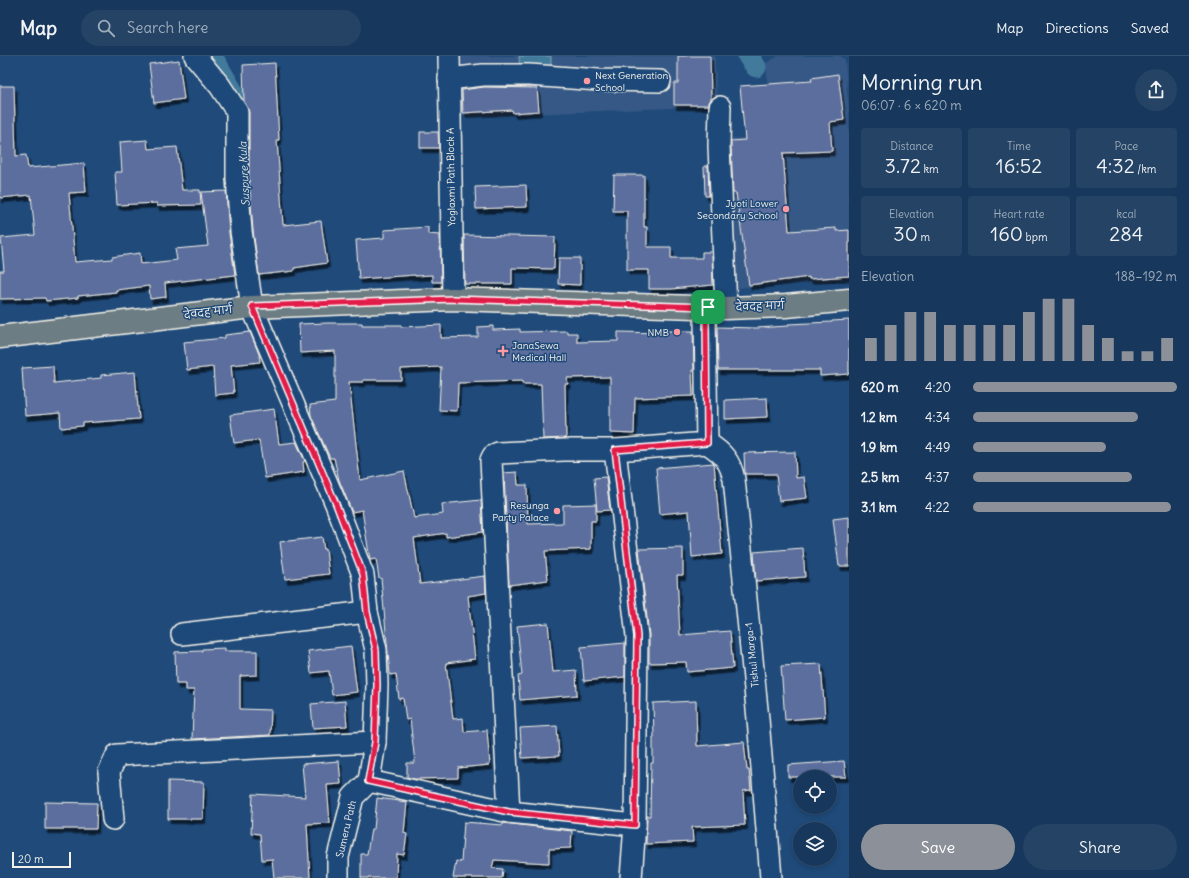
<!DOCTYPE html>
<meta charset="utf-8">
<style>
:root{--surface:#17385c;--page:#244365;--text:#f1f3f6;--muted:#9eacbb;--line:#365272;--accent:#8c9099}
body{margin:0;font-family:Delius,"Playpen Sans Deva",sans-serif;background:var(--page);color:var(--text);height:100vh;display:flex;flex-direction:column;font-size:15px;white-space:nowrap}
*{box-sizing:border-box;margin:0}
p{font-size:13px;color:var(--muted)}
.icon{flex:none;width:22px;height:22px;fill:none;stroke:currentColor;stroke-width:2;stroke-linecap:round;stroke-linejoin:round}
.map{position:relative;flex:1;overflow:hidden}
.details{display:flex;flex-direction:column;background:var(--surface);width:340px}
.details>*{flex:none}
.tools{position:absolute;left:793px;top:714px;display:grid;gap:8px}
.tools a{display:grid;place-items:center;width:44px;height:44px;border-radius:50%;background:var(--surface);box-shadow:0 2px 6px #0003,0 0 0 1px var(--line);font-size:20px}
.scale{position:absolute;left:12px;bottom:10px;width:59px;box-sizing:border-box;padding-left:4px;border:2px solid #f4f1e8;border-top:0;font-size:11px;line-height:14px;white-space:nowrap;color:#f4f1e8;-webkit-text-stroke:3px #1f4a7a;paint-order:stroke}
.pin{position:absolute;display:grid;place-items:center;width:34px;height:34px;color:#fff;margin:-17px;border-radius:8px;box-shadow:0 2px 6px #0006}
.round{display:grid;place-items:center;flex:none;width:42px;height:42px;border-radius:21px;background:var(--page)}
.headline{display:flex;align-items:center;justify-content:space-between;height:68px;padding:0 12px}
h1{font-size:22px;font-weight:600;line-height:30px}
.metrics{display:grid;grid-template-columns:repeat(3,1fr);gap:6px;height:68px;padding:4px 12px}
.metrics div{display:grid;align-content:center;border-radius:4px;background:var(--page);text-align:center}
.metrics b{font-size:20px;font-weight:600}
.metrics small{font-size:11px;font-weight:400}
.metrics p{font-size:11px}
.chart{height:112px;padding:8px 12px}
.chart p{display:flex;justify-content:space-between}
.chart svg{width:100%;height:72px;margin-top:4px;stroke:var(--accent);stroke-width:6}
.primary-button{display:flex;gap:8px;margin-top:auto;padding:8px 12px}
.primary-button a{flex:1;height:46px;border-radius:24px;background:var(--accent);color:#fff;font-size:16px;font-weight:600;line-height:46px;text-align:center}
.primary-button a+a{background:var(--page);color:var(--text)}
ul{padding:0 12px;list-style:none;font-size:13px}
li{display:grid;grid-template-columns:64px 48px 1fr;align-items:center;height:30px}
li i{height:10px;border-radius:5px;background:var(--accent)}
header{display:flex;align-items:center;gap:24px;box-sizing:border-box;height:56px;padding:0 20px;background:var(--surface);border-bottom:1px solid var(--line)}
header strong{font-size:19px}
nav{display:flex;gap:22px;margin-inline-start:auto;font-size:14px}
.search{width:280px;height:36px;background:var(--page);display:flex;align-items:center;gap:10px;box-sizing:border-box;padding:0 14px;border-radius:22px;color:var(--muted);font-size:15px}
main{display:flex;flex:1;min-height:0}
.map>svg:first-child{display:block}
.built{fill:#355886}
.water{fill:#427a9c;stroke:#89aaba}
.lines{fill:none;stroke-linecap:round;stroke-linejoin:round}
.canal{stroke:#427a9c;stroke-width:21}
.building{fill:#5b6e9d;stroke:#f4f1e8;filter:url(#shadow)}
.minor-casing{stroke:#f4f1e8;stroke-width:24}
.major-casing{stroke:#f4f1e8;stroke-width:25}
.minor{stroke:#1f4a7a;stroke-width:21}
.major{stroke:#6d7d84;stroke-width:22}
.route-casing{stroke:#fff;stroke-width:8}
.route{stroke:#e11d48;stroke-width:5}
.poi-dot{fill:#ff9aa2;stroke:#1f4a7a;stroke-width:1.5}
.labels{text-anchor:middle;dominant-baseline:central;stroke-width:3;stroke-linejoin:round;paint-order:stroke}
.poi-label{font-size:10px;fill:#f4f1e8;stroke:#1f4a7a;text-anchor:end}
.street-label{font-size:10px;fill:#f4f1e8;stroke:#1f4a7a}
.water-label{font-size:11px;font-style:italic;fill:#d9dfdd;stroke:#1f4a7a}
</style>
<header>
<strong>Map</strong>
<div class="search"><svg class="icon" aria-label="search" viewBox="0 0 24 24"><circle cx="10" cy="10" r="6"/><path d="M15 15l6 6"/></svg>Search here</div>
<nav><a>Map</a><a>Directions</a><a>Saved</a></nav>
</header>
<main>
<div class="map">
<svg width="849" height="822" viewBox="0 0 849 822">
<defs>
<filter id="shadow"><feDropShadow dx="2.5" dy="4.5" stdDeviation="0" flood-color="#0009"/></filter>
</defs>
<rect width="100%" height="100%" fill="#1f4a7a"/>
<filter id="ink" filterUnits="userSpaceOnUse"><feTurbulence type="fractalNoise" baseFrequency=".025" numOctaves="2"/><feDisplacementMap in="SourceGraphic" scale="8" xChannelSelector="R" yChannelSelector="G"/><feConvolveMatrix kernelMatrix="1 2 1 2 8 2 1 2 1" color-interpolation-filters="sRGB"/></filter>
<g filter="url(#ink)">
<g class="built">
<polygon points="457,0 715,0 717,50 460,61"/>
<polygon points="778,0 840,0 845,3 849,56 849,224 723,233 722,82 771,82 766,7"/>
</g>
<polygon class="water" points="519,0 551,0 551,19 520,19"/>
<g class="lines">
<g class="canal">
<polyline points="212,0 235,39"/>
<polyline points="748,0 756,11"/>
</g>
</g>
<g class="building">
<polygon points="678,0 710,0 711,43 708,49 674,49 674,27 678,27"/>
<polygon points="179,4 184,43 154,47 149,8"/>
<polygon points="275,7 279,84 277,84 283,169 321,165 327,207 294,212 294,215 259,219 253,174 249,122 249,56 244,46 243,9"/>
<polygon points="838,18 844,64 830,66 832,95 783,97 789,175 836,172 836,175 849,174 849,220 809,223 809,221 749,229 736,137 733,137 731,90 731,85 745,84 740,30 812,25 811,22"/>
<polygon points="0,30 14,30 16,100 26,99 28,112 84,107 86,136 69,137 75,206 112,203 112,201 140,197 141,208 177,204 175,193 208,190 201,136 226,135 229,177 235,219 165,227 166,241 150,243 149,230 116,234 116,236 78,240 78,242 46,245 45,242 0,243 0,215 4,215 1,182 35,179 31,139 0,142"/>
<polygon points="484,31 537,32 539,55 513,57 512,54 463,57 462,34"/>
<polygon points="420,76 438,76 439,92 420,92"/>
<polygon points="147,84 148,93 177,91 182,134 200,134 201,149 157,150 157,147 117,149 115,116 122,116 120,86"/>
<polygon points="704,110 708,110 709,140 705,140"/>
<polygon points="614,119 644,119 644,171 647,171 647,191 671,191 671,202 702,202 702,196 712,196 713,229 671,233 649,233 649,214 627,214 627,155 613,155"/>
<polygon points="526,129 527,151 476,153 475,131"/>
<polygon points="428,171 428,178 440,179 441,226 432,226 432,219 415,220 415,219 359,223 356,184 384,182 384,174"/>
<polygon points="464,179 555,181 554,213 512,212 512,228 465,228"/>
<polygon points="559,202 580,202 580,229 558,228"/>
<polygon points="849,264 849,318 820,320 820,314 718,314 717,271 756,272 788,270 788,268 832,266 832,265"/>
<polygon points="328,267 362,267 362,269 401,269 401,271 441,269 441,282 478,281 478,271 493,270 493,274 520,273 520,276 567,275 567,277 577,277 577,286 618,285 618,276 664,277 664,275 693,275 694,314 692,314 693,340 635,342 634,378 610,377 610,321 567,322 568,328 565,328 566,382 543,383 541,328 522,328 522,325 458,327 457,355 439,354 441,311 401,313 401,324 363,324 363,326 349,326 360,424 404,415 414,462 443,458 442,448 481,444 483,476 446,481 446,477 414,482 420,528 485,520 486,537 468,540 475,603 446,607 453,663 463,662 464,676 487,674 490,709 458,712 458,722 414,723 407,721 407,707 415,707 410,663 406,664 403,642 399,643 396,618 390,619 381,522 379,522 376,503 370,504 362,454 352,456 339,424 334,402 330,402 311,360 310,349 335,346 335,295 300,297 299,268"/>
<polygon points="250,276 259,298 260,306 231,309 234,337 215,339 213,311 187,314 184,286 225,282 225,279"/>
<polygon points="53,310 54,327 101,322 101,319 135,316 139,363 83,367 83,370 61,372 60,357 25,360 22,312"/>
<polygon points="767,342 768,361 725,363 725,344"/>
<polygon points="274,353 279,388 296,386 305,405 303,406 304,416 265,422 259,384 234,387 230,359"/>
<polygon points="795,396 796,422 804,421 807,442 779,445 776,418 745,418 744,397"/>
<polygon points="714,407 722,498 692,501 689,455 660,458 656,412"/>
<polygon points="517,416 518,429 527,429 528,468 563,467 563,449 596,448 596,465 591,465 591,493 545,495 548,524 509,529 504,417"/>
<polygon points="606,421 610,454 597,455 594,422"/>
<polygon points="849,461 849,510 839,510 833,463"/>
<polygon points="322,481 324,494 326,494 329,518 285,523 280,486"/>
<polygon points="683,492 683,519 677,519 680,579 730,575 733,612 687,616 686,606 649,607 649,579 639,493"/>
<polygon points="803,492 805,521 756,525 754,496"/>
<polygon points="548,567 553,616 576,614 577,639 520,644 518,620 522,619 517,570"/>
<polygon points="625,587 625,621 584,625 581,591"/>
<polygon points="351,590 357,636 332,639 329,615 311,617 308,595"/>
<polygon points="225,592 225,595 257,595 257,619 240,620 240,653 271,654 270,679 192,683 194,634 186,634 186,628 176,628 175,596 202,595 202,593"/>
<polygon points="821,608 825,661 785,664 781,610"/>
<polygon points="345,645 347,670 313,672 311,648"/>
<polygon points="696,645 697,690 744,686 747,714 749,714 751,734 743,735 745,769 692,771 693,786 646,788 647,760 650,760 651,707 653,707 653,681 654,681 653,647"/>
<polygon points="557,670 559,700 522,702 520,672"/>
<polygon points="339,705 341,728 327,729 330,767 307,768 310,822 274,822 272,803 262,804 260,778 251,777 253,738 305,741 302,708"/>
<polygon points="844,705 846,721 788,721 788,709"/>
<polygon points="168,725 204,726 203,763 168,763"/>
<polygon points="377,742 407,746 404,777 407,778 404,799 397,798 396,822 361,822 361,798 367,798 371,773 374,773"/>
<polygon points="45,746 97,747 96,773 45,773"/>
<polygon points="464,766 503,769 503,767 572,775 571,792 549,793 549,807 494,804 492,812 503,813 502,822 453,822 456,805 461,806"/>
</g>
<g class="lines">
<defs>
<g id="minor">
<polyline points="195,0 220,30 237,56 237,122 241,175 252,251 336,448 363,519 367,556 376,594 377,629 375,686 369,725 353,741 338,801 338,822"/>
<polyline points="449,0 453,243"/>
<polyline points="449,23 483,19 529,19 599,24 660,25"/>
<polyline points="720,51 719,90 726,252"/>
<path d="M 707,387 C 723,397 730,405 734,423 L 758,663 L 771,822"/>
<polyline points="615,394 637,580 635,769 631,822"/>
<polyline points="182,578 367,556"/>
<polyline points="369,725 509,756 635,769"/>
<polyline points="509,756 491,404 493,400 498,397 564,394 615,394 707,387 705,260 709,251"/>
<polyline points="113,763 109,716 117,699 375,686"/>
</g>
<polyline id="major" points="0,281 252,251 453,243 726,252 786,250 849,244"/>
</defs>
<use href="#minor" class="minor-casing"/>
<use href="#major" class="major-casing"/>
<use href="#minor" class="minor"/>
<use href="#major" class="major"/>
</g>
</g>
<g class="lines" filter="url(#ink)">
<defs>
<polygon id="route" points="453,243 708,251 706,260 707,387 615,394 637,580 635,769 509,756 368,725 375,686 377,629 376,594 367,556 363,518 336,448 252,250"/>
</defs>
<use href="#route" class="route-casing"/>
<use href="#route" class="route"/>
</g>
<g class="poi-dot">
<circle cx="587" cy="25" r="4"/>
<circle cx="786" cy="153" r="4"/>
<circle cx="677" cy="276" r="4"/>
<path d="M501 289h4v4h4v4h-4v4h-4v-4h-4v-4h4z"/>
<circle cx="557" cy="455" r="4"/>
</g>
<g class="labels">
<g class="poi-label">
<text x="595" y="19" text-anchor="start">Next Generation<tspan x="595" dy="12">School</tspan></text>
<text x="778" y="147">Jyoti Lower<tspan x="778" dy="12">Secondary School</tspan></text>
<text x="669" y="276">NMB</text>
<text x="512" y="289" text-anchor="start">JanaSewa<tspan x="512" dy="12">Medical Hall</tspan></text>
<text x="549" y="449">Resunga<tspan x="549" dy="12">Party Palace</tspan></text>
</g>
<g class="street-label">
<text transform="translate(451 121) rotate(-91)">Yoglaxmi Path Block A</text>
<text transform="translate(760 250) rotate(-2)">देवदह मार्ग</text>
<text transform="translate(208 256) rotate(-7)">देवदह मार्ग</text>
<text transform="translate(752 599) rotate(-96)">Tishul Marga-1</text>
<text transform="translate(346 773) rotate(-77)">Sumeru Path</text>
</g>
<g class="water-label">
<text transform="translate(244 118) rotate(-93)">Suspure Kula</text>
</g>
</g>
</svg>
<div class="tools">
<a><svg class="icon" aria-label="locate" viewBox="0 0 24 24"><circle cx="12" cy="12" r="6"/><path d="M12 2v4M12 18v4M2 12h4M18 12h4"/></svg></a>
<a><svg class="icon" aria-label="layers" viewBox="0 0 24 24"><path d="M12 4l9 5-9 5-9-5zM3 14l9 5 9-5"/></svg></a>
</div>
<div class="scale">20 m</div>
<div class="pin" style="left:708px;top:251px;background:#1e9e55"><svg class="icon" aria-label="arrive" viewBox="0 0 24 24"><path d="M6 21V4h12l-3 4 3 4H6"/></svg></div>
</div>
<section class="details">
<div class="headline"><div><h1>Morning run</h1><p>06:07 · 6 × 620 m</p></div><a class="round"><svg class="icon" aria-label="share" viewBox="0 0 24 24"><path d="M12 15V3M7 8l5-5 5 5M5 13v7h14v-7"/></svg></a></div>
<div class="metrics">
<div><p>Distance</p><b>3.72<small> km</small></b></div>
<div><p>Time</p><b>16:52</b></div>
<div><p>Pace</p><b>4:32<small> /km</small></b></div>
</div>
<div class="metrics">
<div><p>Elevation</p><b>30<small> m</small></b></div>
<div><p>Heart rate</p><b>160<small> bpm</small></b></div>
<div><p>kcal</p><b>284</b></div>
</div>
<div class="chart"><p><span>Elevation</span>188–192 m</p>
<svg viewBox="0 0 160 44" preserveAspectRatio="none"><path d="M5 44V30M15 44V22M25 44V14M35 44V14M45 44V22M55 44V22M65 44V22M75 44V22M85 44V14M95 44V6M105 44V6M115 44V22M125 44V30M135 44V38M145 44V38M155 44V30"/></svg>
</div>
<ul>
<li><b>620 m</b>4:20<i style="width:100%"></i></li>
<li><b>1.2 km</b>4:34<i style="width:81%"></i></li>
<li><b>1.9 km</b>4:49<i style="width:65%"></i></li>
<li><b>2.5 km</b>4:37<i style="width:78%"></i></li>
<li><b>3.1 km</b>4:22<i style="width:97%"></i></li>
</ul>
<div class="primary-button"><a>Save</a><a>Share</a></div>
</section>
</main>
